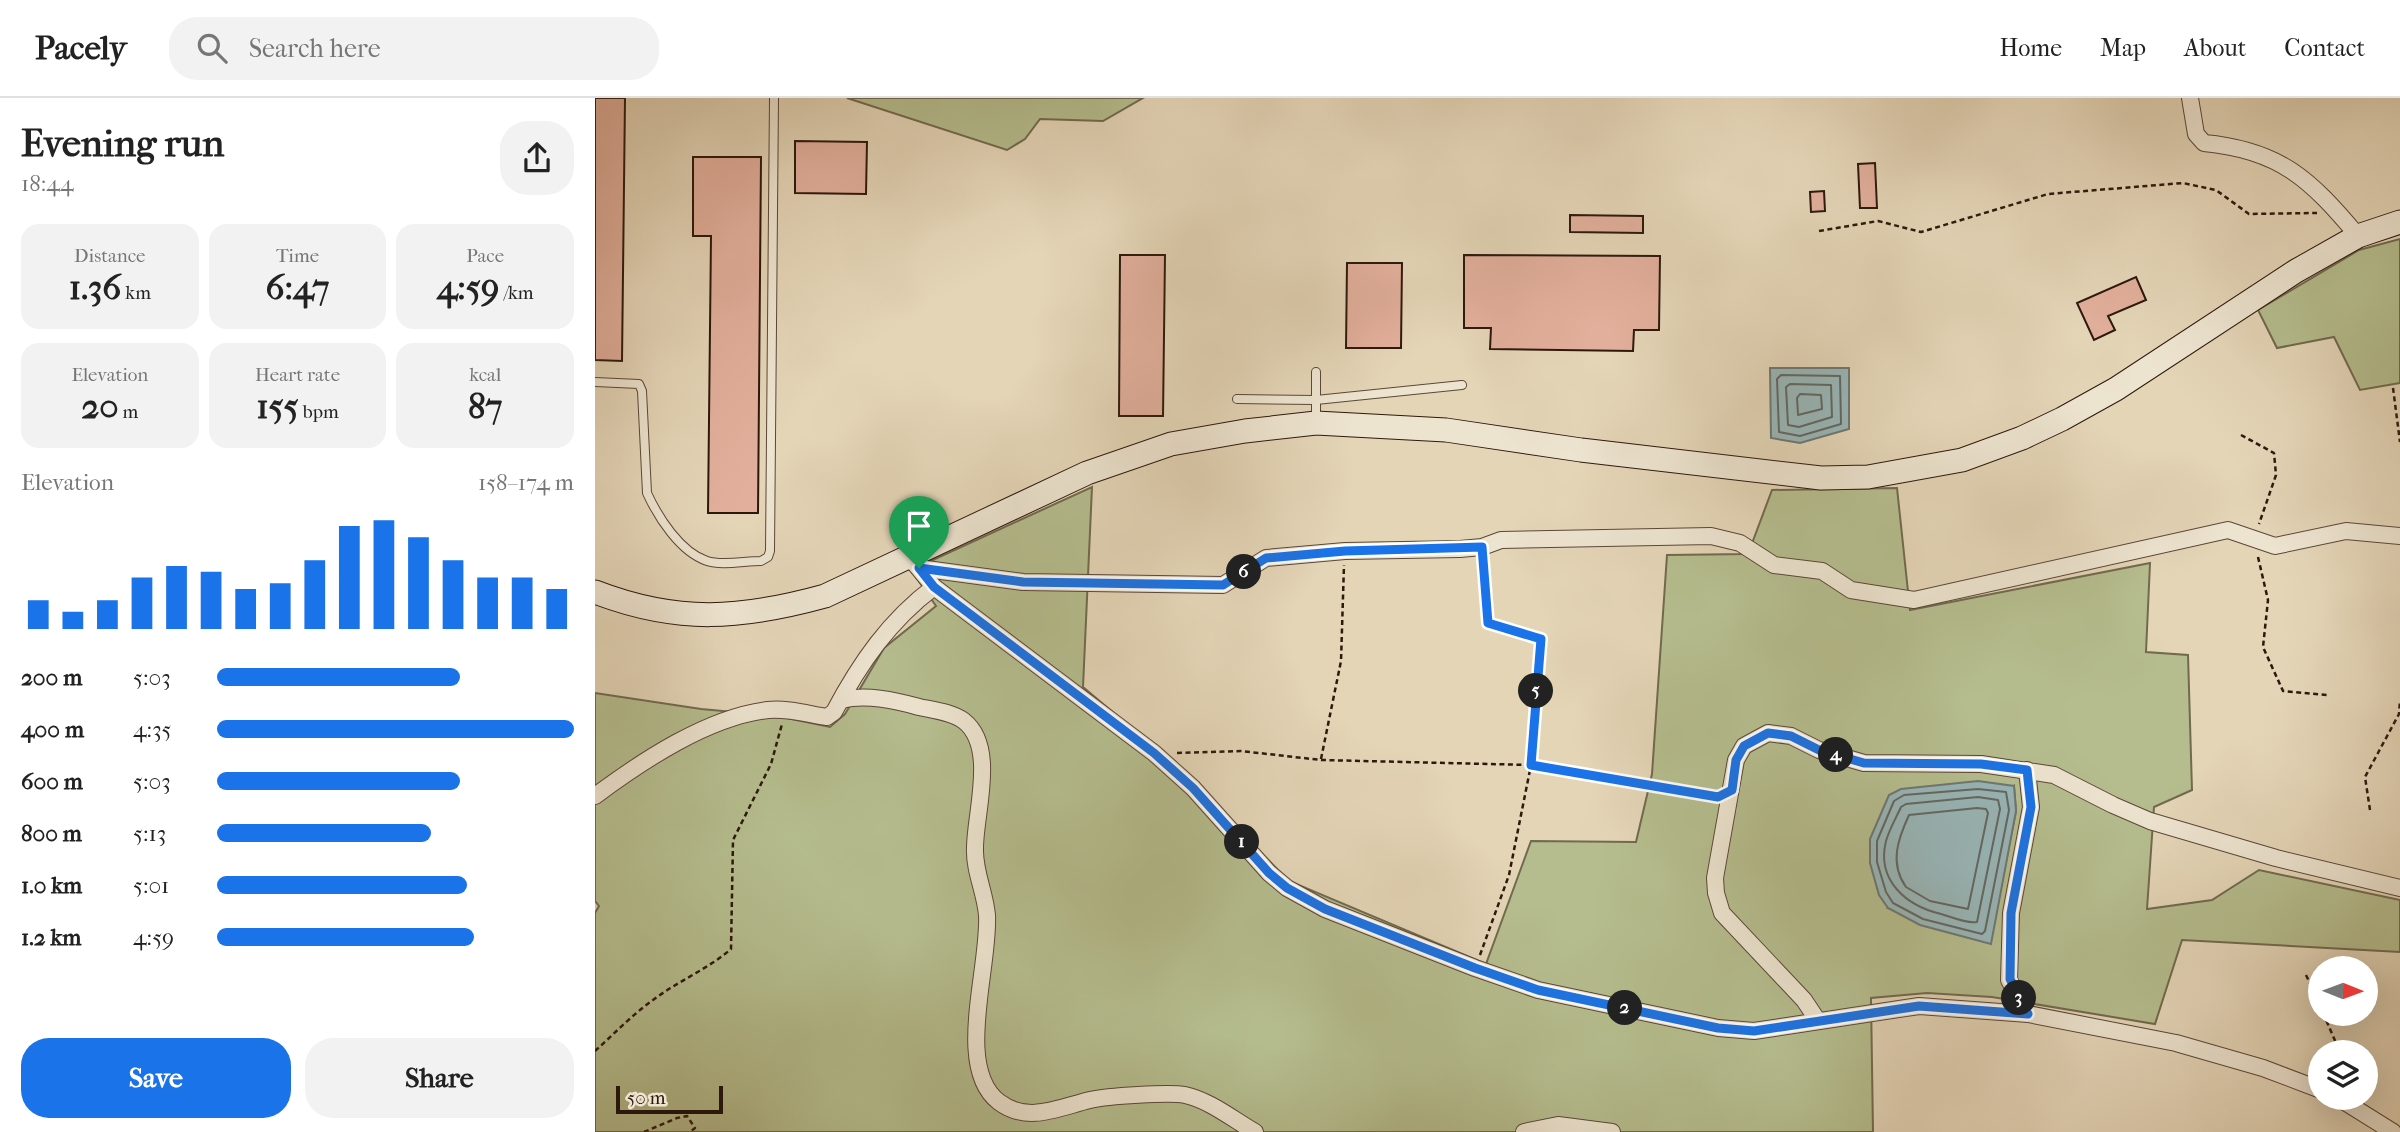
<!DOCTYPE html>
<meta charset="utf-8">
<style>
:root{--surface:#fff;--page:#f2f2f2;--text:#222;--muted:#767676;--line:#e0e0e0;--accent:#1a73e8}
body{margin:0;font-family:"IM FELL French Canon",serif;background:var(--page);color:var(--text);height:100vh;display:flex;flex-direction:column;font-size:26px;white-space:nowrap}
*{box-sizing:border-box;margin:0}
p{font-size:23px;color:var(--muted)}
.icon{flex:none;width:38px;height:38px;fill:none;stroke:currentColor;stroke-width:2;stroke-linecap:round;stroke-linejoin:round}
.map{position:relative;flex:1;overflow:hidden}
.side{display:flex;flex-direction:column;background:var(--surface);width:595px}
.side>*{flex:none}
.needle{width:46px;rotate:91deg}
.controls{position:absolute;left:1713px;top:858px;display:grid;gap:14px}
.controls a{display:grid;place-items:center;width:70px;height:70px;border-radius:50%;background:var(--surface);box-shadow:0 7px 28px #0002;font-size:35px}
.scale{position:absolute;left:21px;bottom:18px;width:107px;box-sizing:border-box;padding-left:7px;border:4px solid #2d180d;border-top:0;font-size:19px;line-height:24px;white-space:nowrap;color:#2d180d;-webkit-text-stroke:5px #ede4d0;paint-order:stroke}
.pin{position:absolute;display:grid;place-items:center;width:60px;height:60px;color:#fff;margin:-72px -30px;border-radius:50% 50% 50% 0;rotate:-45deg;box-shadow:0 0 7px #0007}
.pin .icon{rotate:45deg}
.km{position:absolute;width:35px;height:35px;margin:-18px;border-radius:50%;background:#222;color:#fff;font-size:19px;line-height:35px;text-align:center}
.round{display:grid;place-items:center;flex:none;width:74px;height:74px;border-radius:28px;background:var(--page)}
.head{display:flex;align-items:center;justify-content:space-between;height:119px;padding:0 21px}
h1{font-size:38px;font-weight:800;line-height:52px}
.metrics{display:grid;grid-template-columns:repeat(3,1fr);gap:10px;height:119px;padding:7px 21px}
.metrics div{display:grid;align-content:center;border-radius:18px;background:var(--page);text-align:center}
.metrics b{font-size:35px;font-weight:800}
.metrics small{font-size:19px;font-weight:400}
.metrics p{font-size:19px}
.chart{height:196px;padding:14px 21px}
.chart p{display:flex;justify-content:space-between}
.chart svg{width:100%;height:126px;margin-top:7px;stroke:var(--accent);stroke-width:6}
.cta{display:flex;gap:14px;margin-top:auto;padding:14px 21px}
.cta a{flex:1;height:80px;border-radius:28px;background:var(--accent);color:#fff;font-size:28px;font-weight:800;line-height:80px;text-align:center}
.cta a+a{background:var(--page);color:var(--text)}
ul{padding:0 21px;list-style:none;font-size:23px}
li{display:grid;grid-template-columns:112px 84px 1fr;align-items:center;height:52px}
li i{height:18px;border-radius:9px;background:var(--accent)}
header{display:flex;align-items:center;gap:42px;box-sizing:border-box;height:98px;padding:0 35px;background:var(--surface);border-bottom:2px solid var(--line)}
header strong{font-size:33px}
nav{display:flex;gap:38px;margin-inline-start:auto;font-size:24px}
.search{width:490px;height:63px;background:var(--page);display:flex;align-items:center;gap:18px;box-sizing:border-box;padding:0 24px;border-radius:28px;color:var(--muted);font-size:26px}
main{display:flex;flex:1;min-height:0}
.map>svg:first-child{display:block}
.green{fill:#b5bd8e;stroke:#716a4e;stroke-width:2;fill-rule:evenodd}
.water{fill:#98b6b8;stroke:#6d7774;stroke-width:2}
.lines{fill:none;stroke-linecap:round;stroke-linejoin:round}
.shore{stroke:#626762;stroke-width:2}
.building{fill:#e2af9c;stroke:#2d180d;stroke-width:2}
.lane-casing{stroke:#5b4738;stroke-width:10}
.street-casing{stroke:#5b4738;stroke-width:18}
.secondary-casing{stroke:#2d180d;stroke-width:25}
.path{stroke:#2d180d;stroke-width:2.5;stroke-dasharray:5 3.5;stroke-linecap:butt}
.lane{stroke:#ede4d0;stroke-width:8}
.street{stroke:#ede4d0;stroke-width:16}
.secondary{stroke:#ede4d0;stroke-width:23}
.route-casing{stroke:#fff;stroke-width:14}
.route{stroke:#1a73e8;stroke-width:9}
</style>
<header>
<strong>Pacely</strong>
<div class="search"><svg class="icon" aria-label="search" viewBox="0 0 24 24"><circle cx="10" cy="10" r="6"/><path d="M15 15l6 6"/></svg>Search here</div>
<nav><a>Home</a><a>Map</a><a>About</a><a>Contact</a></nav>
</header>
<main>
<section class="side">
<div class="head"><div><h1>Evening run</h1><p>18:44</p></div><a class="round"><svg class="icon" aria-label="share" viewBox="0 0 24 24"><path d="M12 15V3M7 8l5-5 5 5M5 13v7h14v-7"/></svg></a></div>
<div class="metrics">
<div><p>Distance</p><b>1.36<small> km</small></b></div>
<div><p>Time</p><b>6:47</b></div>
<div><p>Pace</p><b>4:59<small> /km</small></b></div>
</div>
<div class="metrics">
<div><p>Elevation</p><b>20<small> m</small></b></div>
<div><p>Heart rate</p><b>155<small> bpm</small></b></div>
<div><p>kcal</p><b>87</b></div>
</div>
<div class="chart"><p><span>Elevation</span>158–174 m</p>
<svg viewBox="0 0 160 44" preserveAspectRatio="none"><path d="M5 44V34M15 44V38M25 44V34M35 44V26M45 44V22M55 44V24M65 44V30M75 44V28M85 44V20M95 44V8M105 44V6M115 44V12M125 44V20M135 44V26M145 44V26M155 44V30"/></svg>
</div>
<ul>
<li><b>200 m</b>5:03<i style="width:68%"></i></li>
<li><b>400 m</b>4:35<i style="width:100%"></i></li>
<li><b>600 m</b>5:03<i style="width:68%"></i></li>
<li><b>800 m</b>5:13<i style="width:60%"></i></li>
<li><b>1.0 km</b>5:01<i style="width:70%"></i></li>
<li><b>1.2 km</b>4:59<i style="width:72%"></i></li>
</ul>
<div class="cta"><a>Save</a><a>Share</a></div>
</section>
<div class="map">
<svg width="1805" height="1034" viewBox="0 0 1805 1034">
<rect width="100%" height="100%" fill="#e4d5b7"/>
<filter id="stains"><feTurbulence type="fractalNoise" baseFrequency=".00286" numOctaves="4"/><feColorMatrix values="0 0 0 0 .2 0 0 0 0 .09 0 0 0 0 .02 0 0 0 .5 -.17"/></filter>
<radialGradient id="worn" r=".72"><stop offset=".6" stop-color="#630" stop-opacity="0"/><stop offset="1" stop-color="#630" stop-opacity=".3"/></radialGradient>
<g class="green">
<polygon points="252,0 548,0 508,23 445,21 430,41 412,52"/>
<polygon points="1805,141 1805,285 1765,292 1739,239 1682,250 1663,212 1764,152"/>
<path d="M 497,389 L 488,589 L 578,665 L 694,783 L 891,866 L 936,743 L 1041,744 L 1057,676 L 1072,457 L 1153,456 L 1177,392 L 1302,390 L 1315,512 L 1555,465 L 1551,554 L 1593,557 L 1597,692 L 1559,709 L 1552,811 L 1617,802 L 1664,772 L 1805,802 L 1805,854 L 1587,842 L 1560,926 L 1397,899 L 1332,895 L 1276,900 L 1278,1034 L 0,1034 L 0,815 L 4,808 L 0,803 L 0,595 L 106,611 L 182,618 L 235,629 L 250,616 L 289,550 L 341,508 L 316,472 ZM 1419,688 L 1421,713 L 1395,845 L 1293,810 Z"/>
</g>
<g class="water">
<polygon points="1175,270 1254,270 1254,331 1205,345 1176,340"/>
<polygon points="1383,683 1419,688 1421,713 1396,846 1325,827 1293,810 1284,797 1275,765 1275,741 1294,697 1306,691"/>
</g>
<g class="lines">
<g class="shore">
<polygon points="1186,277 1245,278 1246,326 1205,338 1184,334 1182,281"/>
<polygon points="1195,286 1236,287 1237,319 1204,329 1193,327 1191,289"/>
<polygon points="1205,296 1226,297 1227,311 1203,317 1202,300"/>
<polygon points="1383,691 1411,694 1414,712 1390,833 1387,836 1328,821 1298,805 1291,794 1282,764 1282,743 1299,703 1309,697"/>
<path d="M 1383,699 L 1403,702 L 1405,711 L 1382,824 C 1371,826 1357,819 1346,816 C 1312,808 1281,783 1291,743 C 1294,732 1301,720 1306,709 L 1311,706 Z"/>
<path d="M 1382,710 L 1391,711 L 1393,715 L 1373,811 L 1335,803 L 1311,789 C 1294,765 1303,741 1314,717 Z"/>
</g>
</g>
<g class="building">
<polygon points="0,0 30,0 27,263 0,262"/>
<polygon points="200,43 272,44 271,96 200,95"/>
<polygon points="98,59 166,59 163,415 113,415 116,138 98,138"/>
<polygon points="1280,65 1282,110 1265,110 1263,66"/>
<polygon points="1229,93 1230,113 1216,114 1215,94"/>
<polygon points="975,117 1048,118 1048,135 975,134"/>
<polygon points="525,157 570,157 568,318 524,318"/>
<polygon points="869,157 1065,158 1064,232 1039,232 1038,253 895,251 896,230 869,230"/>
<polygon points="752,165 807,165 806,250 751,250"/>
<polygon points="1541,179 1551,202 1513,218 1520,232 1499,242 1482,205"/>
</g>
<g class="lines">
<defs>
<g id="lane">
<polyline points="721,274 721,322"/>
<path d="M 0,284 L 44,286 L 47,293 L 52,395 C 63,419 85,454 112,463 C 126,468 150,463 166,463 L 173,459 L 175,453 L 179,0"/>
<polyline points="642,301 721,302 867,287"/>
</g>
<g id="street">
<path d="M 1595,0 L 1601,36 L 1609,45 C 1685,52 1715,81 1763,138"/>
<polyline points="315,460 339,489 559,655 598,690 674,775 692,790 730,811 880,870 943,892 1123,930 1159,933 1324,908 1433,916 1581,945 1668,970 1726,992"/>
<polyline points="324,470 428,484 628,487 671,460 750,453 865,451 887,449 906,442 1116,438 1145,445 1179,467 1227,473 1256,492 1319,502 1633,432 1680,448 1751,433 1805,438"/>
<path d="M 246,602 C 271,596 299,602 324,609 C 338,612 357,614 369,623 C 402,649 380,715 380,750 C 379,773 390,794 392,817 C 395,869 359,970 404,1004 C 433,1026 465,1009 495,1002 C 512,998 575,994 590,997 C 614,1002 639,1022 660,1034"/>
<polyline points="1432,672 1436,709 1416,815 1414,882 1433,916"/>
<path d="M 0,698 C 47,663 113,619 173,612 C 192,610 213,616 232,619 L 239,614 C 265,565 294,523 339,489"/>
<polyline points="1223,923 1209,902 1127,815 1121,795 1120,780 1141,662 1149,648 1173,635 1196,638 1224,652 1269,665 1386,666 1459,677 1518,707 1555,723 1681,760 1805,790"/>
<polyline points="1742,999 1798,1034"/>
<polyline points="929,1034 963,1027 1017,1034"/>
</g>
<path id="secondary" d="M 0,494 C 83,526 146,521 230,498 L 492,375 L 576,346 L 650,333 L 721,325 L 851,332 L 986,352 L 1226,380 L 1273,379 L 1367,362 L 1427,340 L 1467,321 L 1521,291 L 1701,173 L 1763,138 L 1805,124"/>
</defs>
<use href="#lane" class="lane-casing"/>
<use href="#street" class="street-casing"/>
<use href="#secondary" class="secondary-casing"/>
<g class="path">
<polyline points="1224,133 1283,123 1326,134 1453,96 1588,85 1621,92 1654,116 1722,115"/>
<polyline points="1798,290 1805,344"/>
<polyline points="1646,337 1679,355 1681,377 1664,426"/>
<polyline points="1663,459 1673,502 1668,549 1688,593 1732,597"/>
<polyline points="582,655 646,653 726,662 936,667 1121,699"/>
<polyline points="726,661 746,563 749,467"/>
<polyline points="1775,712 1770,679 1804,616 1805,602"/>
<polyline points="885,857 914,777 936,667 946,541 893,525 888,462"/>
<polyline points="1711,877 1726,909"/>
<polyline points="1728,915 1745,954"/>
<path d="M 0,953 C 19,936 37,917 58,902 C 83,883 113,871 136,851 L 138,742 L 176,666 L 187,626"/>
<polyline points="49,1034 82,1020 92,1018 100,1030 95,1034"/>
</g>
<use href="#lane" class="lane"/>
<use href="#street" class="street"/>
<use href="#secondary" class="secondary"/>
</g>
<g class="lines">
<defs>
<polygon id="route" points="887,449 893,525 946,541 936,667 1123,699 1137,692 1141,662 1149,648 1173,635 1196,638 1224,652 1269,665 1386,666 1432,672 1436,709 1416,815 1415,881 1433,916 1324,908 1159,933 1123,930 943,892 880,870 730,811 692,790 674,775 598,690 559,655 339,489 324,470 428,484 628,487 671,460 750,453"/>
</defs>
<use href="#route" class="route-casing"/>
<use href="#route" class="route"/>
</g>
<rect width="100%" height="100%" filter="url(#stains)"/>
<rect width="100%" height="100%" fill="url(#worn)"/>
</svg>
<div class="controls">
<a><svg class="needle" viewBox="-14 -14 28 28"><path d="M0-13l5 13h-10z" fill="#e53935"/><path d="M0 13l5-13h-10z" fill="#767676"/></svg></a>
<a><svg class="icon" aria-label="layers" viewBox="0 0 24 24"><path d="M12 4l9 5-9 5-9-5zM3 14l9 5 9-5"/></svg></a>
</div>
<div class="scale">50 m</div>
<div class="pin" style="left:324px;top:470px;background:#1e9e55"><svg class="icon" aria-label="arrive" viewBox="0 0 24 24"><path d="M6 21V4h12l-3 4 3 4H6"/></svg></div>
<b class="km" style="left:647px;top:744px">1</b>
<b class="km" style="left:1030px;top:910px">2</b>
<b class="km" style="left:1424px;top:900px">3</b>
<b class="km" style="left:1241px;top:657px">4</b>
<b class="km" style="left:941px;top:593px">5</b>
<b class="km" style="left:649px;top:474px">6</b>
</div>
</main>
